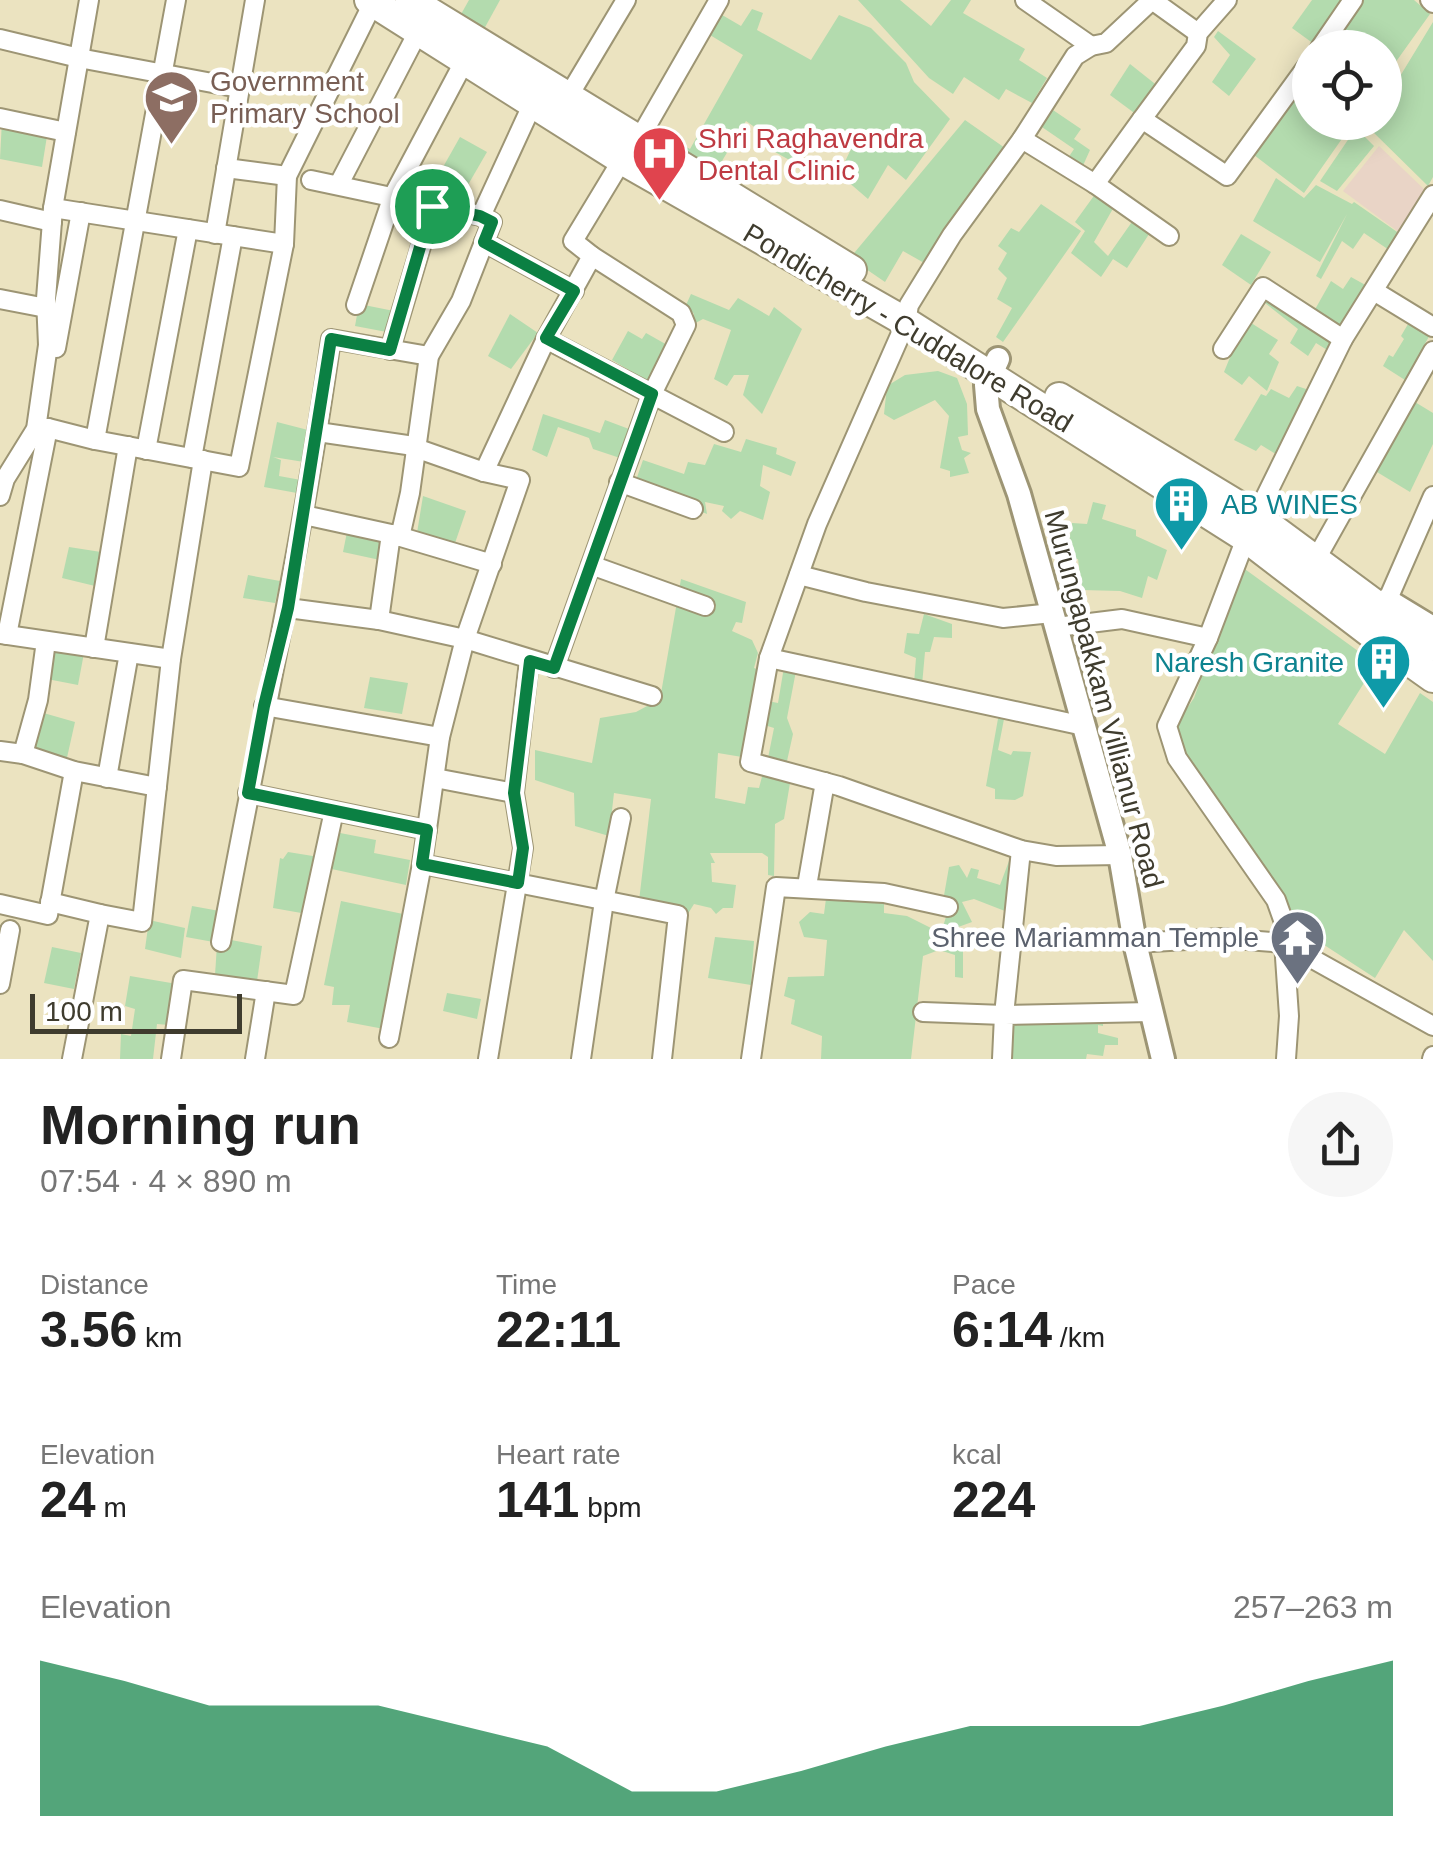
<!DOCTYPE html>
<meta charset="utf-8">
<style>
:root{--surface:#fff;--page:#f6f6f6;--text:#222;--muted:#767676;--accent:#0b8043}
body{margin:0;font-family:Arial,sans-serif;background:var(--page);color:var(--text);height:100vh;display:flex;flex-direction:column;font-size:38px;white-space:nowrap}
*{box-sizing:border-box;margin:0}
p{font-size:32px;color:var(--muted)}
.icon{flex:none;width:55px;height:55px;fill:none;stroke:currentColor;stroke-width:2;stroke-linecap:round;stroke-linejoin:round}
.map{position:relative;height:1059px;overflow:hidden}
.details{display:flex;flex-direction:column;background:var(--surface);flex:1}
.details>*{flex:none}
.fabs{position:absolute;left:1292px;top:30px;display:grid;gap:20px}
.fabs a{display:grid;place-items:center;width:110px;height:110px;border-radius:50%;background:var(--surface);box-shadow:0 5px 25px #0003;font-size:50px}
.scale{position:absolute;left:30px;bottom:25px;width:212px;box-sizing:border-box;padding-left:10px;border:5px solid #3f3c2e;border-top:0;font-size:28px;line-height:35px;white-space:nowrap;color:#3f3c2e;-webkit-text-stroke:8px #fff;paint-order:stroke}
.pin{position:absolute;display:grid;place-items:center;width:85px;height:85px;color:#fff;margin:-42px;border:5px solid #fff;border-radius:50%;box-shadow:0 2px 10px #0007}
.round{display:grid;place-items:center;flex:none;width:105px;height:105px;border-radius:52px;background:var(--page)}
.overview{display:flex;align-items:center;justify-content:space-between;height:170px;padding:0 40px}
h1{font-size:55px;font-weight:700;line-height:75px}
.stats{display:grid;grid-template-columns:repeat(3,1fr);gap:15px;height:170px;padding:10px 40px}
.stats div{display:grid;align-content:center}
.stats b{font-size:50px;font-weight:700}
.stats small{font-size:28px;font-weight:400}
.stats p{font-size:28px}
.chart{height:280px;padding:20px 40px}
.chart p{display:flex;justify-content:space-between}
.chart svg{width:100%;height:180px;margin-top:10px;fill:var(--accent);opacity:.7}
.map>svg:first-child{display:block}
.medical{fill:#e9d4c6}
.green{fill:#b3dbae}
.lines{fill:none;stroke-linecap:round;stroke-linejoin:round}
.minor-casing{stroke:#9d9574;stroke-width:22}
.tertiary-casing{stroke:#9d9574;stroke-width:25}
.secondary-casing{stroke:#9d9574;stroke-width:28}
.trunk-casing{stroke:#9d9574;stroke-width:32}
.minor{stroke:#fff;stroke-width:18}
.tertiary{stroke:#fff;stroke-width:20}
.secondary{stroke:#fff;stroke-width:22}
.trunk{stroke:#fff;stroke-width:28}
.route-casing{stroke:#fff;stroke-width:20}
.route{stroke:#0b8043;stroke-width:12}
.labels{text-anchor:middle;dominant-baseline:central;stroke-width:9;stroke-linejoin:round;paint-order:stroke}
.education-label{font-size:28px;fill:#785e54;stroke:#fff;text-anchor:start}
.health-label{font-size:28px;fill:#be3a42;stroke:#fff;text-anchor:start}
.street-label{font-size:28px;fill:#3f3c2e;stroke:#fff}
.culture-label{font-size:28px;fill:#0d838f;stroke:#fff;text-anchor:start}
.worship-label{font-size:28px;fill:#5b616d;stroke:#fff;text-anchor:end}
</style>
<div class="map">
<svg width="1433" height="1059" viewBox="0 0 1433 1059">
<rect width="100%" height="100%" fill="#ebe3c0"/>
<polygon class="medical" points="1379,146 1427,192 1400,233 1343,191"/>
<g class="green">
<polygon points="469,0 500,0 478,40 455,25"/>
<polygon points="858,0 900,0 931,26 951,0 971,0 963,13 1025,49 1019,60 1047,78 1032,103 1006,89 999,100 964,77 953,94 929,78"/>
<polygon points="1312,0 1343,0 1314,44 1292,28"/>
<polygon points="1360,0 1414,0 1430,14 1385,77 1385,48 1328,48"/>
<polygon points="752,9 763,13 757,30 811,60 839,15 871,28 906,63 914,82 950,119 906,180 888,165 868,199 839,174 852,147 826,129 818,132 793,162 759,143 763,133 746,121 710,181 642,143 652,128 690,149 743,55 705,32 717,12 741,26"/>
<polygon points="1433,22 1433,177 1428,186 1369,128 1372,123 1385,122 1385,101"/>
<polygon points="1218,31 1256,59 1229,96 1212,82 1230,55 1214,37"/>
<polygon points="1130,64 1159,87 1137,115 1110,95"/>
<polygon points="1310,74 1310,122 1353,123 1304,193 1254,155"/>
<polygon points="1050,108 1081,129 1074,139 1090,150 1081,170 1066,161 1074,149 1039,125"/>
<polygon points="2,120 48,130 42,167 0,159"/>
<polygon points="965,120 1005,148 926,264 903,251 885,282 850,258"/>
<polygon points="1356,128 1374,146 1337,191 1320,181"/>
<polygon points="460,137 487,152 465,190 438,176"/>
<polygon points="1276,178 1304,198 1316,185 1352,204 1354,202 1403,236 1392,252 1364,233 1353,249 1342,241 1321,279 1316,276 1347,214 1320,262 1253,221"/>
<polygon points="1096,193 1115,205 1094,242 1108,256 1134,219 1151,231 1127,268 1113,259 1101,277 1071,253 1085,231 1075,222"/>
<polygon points="1041,204 1081,231 1003,342 996,337 1012,308 997,299 1007,278 998,269 1007,253 998,246 1011,228 1019,232"/>
<polygon points="1241,234 1271,252 1251,285 1222,265"/>
<polygon points="1351,277 1369,287 1342,332 1313,313 1331,281 1343,289"/>
<polygon points="1264,291 1339,341 1332,353 1316,343 1308,356 1290,343 1298,329 1260,299"/>
<polygon points="691,294 729,310 738,298 769,316 774,307 802,329 762,414 743,395 749,375 734,375 727,386 714,379 731,330 703,319 692,325 694,314 686,305"/>
<polygon points="359,304 399,312 392,333 355,326"/>
<polygon points="510,314 538,333 511,369 488,356"/>
<polygon points="1411,319 1432,331 1405,380 1383,366 1389,355 1393,357 1404,339 1401,336"/>
<polygon points="1248,321 1278,340 1269,354 1279,362 1267,391 1249,376 1242,385 1224,372 1231,355 1226,352"/>
<polygon points="628,331 642,339 646,333 669,346 649,382 612,360"/>
<polygon points="938,371 957,378 967,404 968,435 958,437 962,450 971,453 964,458 969,473 950,477 950,471 940,468 949,416 935,400 894,420 884,414 887,386 905,375"/>
<polygon points="1297,386 1312,391 1279,456 1261,445 1256,451 1234,440 1261,394 1266,396 1271,389 1289,398"/>
<polygon points="1410,399 1433,413 1433,444 1410,492 1372,469"/>
<polygon points="543,414 600,433 605,420 629,429 620,458 593,449 589,438 558,427 547,457 532,450"/>
<polygon points="277,422 308,430 304,462 273,457 281,460 279,476 301,480 297,493 264,487"/>
<polygon points="746,439 777,448 776,454 796,462 791,476 763,465 760,486 770,492 763,520 740,511 731,519 722,511 724,506 705,502 707,514 635,483 643,460 684,474 688,462 705,465 714,444 741,452"/>
<polygon points="423,496 466,511 454,546 417,533"/>
<polygon points="1093,502 1106,505 1102,519 1136,530 1136,536 1167,550 1157,580 1148,576 1142,598 1120,591 1082,590 1078,559 1066,559 1072,523 1087,524"/>
<polygon points="348,527 386,537 380,560 343,552"/>
<polygon points="69,547 101,552 95,586 62,578"/>
<polygon points="1242,567 1376,664 1338,724 1385,754 1420,693 1433,702 1433,961 1404,930 1375,978 1295,926 1277,890 1179,746 1177,723 1194,698"/>
<polygon points="248,575 280,581 275,603 243,598"/>
<polygon points="681,579 746,602 742,623 736,622 732,631 752,640 758,653 754,668 762,671 757,722 747,719 742,757 718,753 715,798 745,804 748,787 759,788 764,769 782,772 790,783 784,819 775,824 774,876 768,875 768,857 762,853 710,853 715,863 711,863 712,882 736,885 733,908 723,908 716,914 711,908 694,904 684,920 639,901 651,799 614,793 609,836 575,826 574,793 535,780 535,750 592,763 600,718 636,712 660,699"/>
<polygon points="924,614 952,624 952,638 934,637 930,652 925,652 922,685 914,683 916,658 904,653 907,633 919,634"/>
<polygon points="53,646 84,653 78,685 47,679"/>
<polygon points="784,667 796,671 787,718 793,734 785,770 767,763 774,728 758,723 762,700 778,703"/>
<polygon points="370,677 408,683 402,714 364,708"/>
<polygon points="40,712 75,722 66,762 28,750"/>
<polygon points="999,713 1005,714 998,750 1011,755 1013,751 1031,752 1023,796 1015,800 995,799 995,789 986,786"/>
<polygon points="335,832 376,840 374,853 410,860 406,885 327,868"/>
<polygon points="288,852 319,857 307,914 273,908 280,858 283,859"/>
<polygon points="1019,852 1010,913 974,899 962,902 972,922 950,930 950,940 963,945 963,978 955,977 955,955 939,950 923,956 911,1059 821,1059 822,1036 791,1024 795,1000 784,996 788,977 824,976 827,940 804,937 799,922 810,912 824,914 827,891 884,896 884,913 907,916 941,933 949,907 943,901 949,867 959,865 967,878 971,868 979,870 977,878 1000,885 1012,853"/>
<polygon points="341,901 403,914 384,1029 347,1022 350,1005 332,1005 334,987 324,985"/>
<polygon points="192,906 225,912 219,943 186,937"/>
<polygon points="149,920 185,928 181,958 145,949"/>
<polygon points="715,937 754,941 751,985 708,978"/>
<polygon points="226,939 262,946 257,981 215,975 217,945"/>
<polygon points="52,947 81,953 74,989 44,983"/>
<polygon points="130,976 177,984 169,1025 157,1024 153,1059 120,1059 121,1034 131,1036 135,1009 125,1006"/>
<polygon points="447,993 481,999 477,1019 443,1011"/>
<polygon points="1103,1015 1103,1026 1098,1025 1098,1033 1118,1038 1118,1045 1105,1045 1103,1056 1087,1054 1086,1059 1005,1059 1006,1016"/>
</g>
<g class="lines">
<defs>
<g id="minor">
<polyline points="1025,0 1091,46"/>
<polyline points="1430,0 1433,3"/>
<polyline points="0,39 79,58 239,88"/>
<polyline points="1320,48 1353,0"/>
<polyline points="568,97 626,0"/>
<polyline points="0,118 66,132"/>
<polyline points="1142,119 1196,46 1198,33 1227,0"/>
<polyline points="1022,139 1095,184 1169,236"/>
<polyline points="638,141 719,0"/>
<polyline points="226,168 287,176"/>
<polyline points="311,180 481,216 533,103"/>
<polyline points="339,184 418,32"/>
<polyline points="1095,184 1142,119 1227,176 1310,62"/>
<polyline points="53,208 284,244"/>
<polyline points="0,210 52,222"/>
<polyline points="215,234 255,0"/>
<polyline points="484,242 574,291"/>
<polyline points="1374,291 1433,327"/>
<polyline points="0,299 46,308"/>
<polyline points="356,305 393,196 464,62"/>
<polyline points="546,339 724,432"/>
<polyline points="56,348 81,212"/>
<polyline points="1223,349 1263,287 1343,339"/>
<polyline points="390,350 433,206"/>
<polyline points="36,429 48,428 95,440 239,467 284,244 287,176 373,3"/>
<polyline points="318,432 407,445 484,472 520,480 465,639 440,737 422,864 389,1038"/>
<polyline points="95,440 176,0"/>
<polyline points="146,450 188,229"/>
<polyline points="192,458 233,236"/>
<polyline points="484,472 546,339 592,256 573,241 622,160"/>
<polyline points="619,482 693,509"/>
<polyline points="0,496 5,479 36,429 48,345 46,299 53,208 89,0"/>
<polyline points="304,515 391,534 492,564"/>
<polyline points="1256,516 1343,339 1433,195"/>
<polyline points="400,537 410,493 429,356 461,301 492,222 481,216"/>
<polyline points="1246,538 1208,638 1167,726 1177,758 1276,900 1286,928 1284,943 1289,1016 1286,1059"/>
<polyline points="1316,559 1433,351"/>
<polyline points="591,565 705,606"/>
<polyline points="799,575 866,592 1003,618 1052,613"/>
<polyline points="1388,599 1433,496"/>
<polyline points="288,608 379,620 465,639 652,696"/>
<polyline points="379,620 391,534"/>
<polyline points="1057,627 1122,619 1208,638"/>
<polyline points="0,634 171,659 203,460"/>
<polyline points="7,635 48,428"/>
<polyline points="94,648 128,446"/>
<polyline points="769,658 1084,726"/>
<polyline points="554,668 652,394 686,325 681,313 592,256"/>
<polyline points="264,706 440,737"/>
<polyline points="0,751 23,754 74,771 157,787"/>
<polyline points="23,754 38,700 46,641"/>
<polyline points="107,778 129,653"/>
<polyline points="435,778 514,793"/>
<polyline points="248,793 427,830"/>
<polyline points="1120,855 1056,856 1021,850 839,786 750,762 769,658 817,524 906,322 909,305 952,235 1022,139 1075,56 1091,46 1106,43 1152,0 1198,33"/>
<polyline points="422,864 678,915 662,1059"/>
<polyline points="807,886 825,782"/>
<polyline points="50,902 100,914"/>
<polyline points="0,904 48,915 74,771"/>
<path d="M 221,942 C 258,741 303,542 331,339 L 429,356"/>
<polyline points="1135,943 1221,938 1284,943 1433,1026"/>
<polyline points="0,984 10,930"/>
<polyline points="923,1012 1004,1015 1021,850"/>
<polyline points="72,1059 100,914 142,922 171,659"/>
<polyline points="171,1059 183,980 294,995 334,811"/>
<polyline points="255,1059 266,991"/>
<polyline points="488,1059 523,848 514,793 529,661"/>
<polyline points="581,1059 604,901 621,818"/>
<polyline points="751,1059 776,887 884,893 948,907"/>
<polyline points="1002,1059 1004,1015 1151,1012"/>
<polyline points="1432,1059 1433,1056"/>
</g>
<polyline id="tertiary" points="1387,599 1433,627"/>
<polyline id="secondary" points="998,359 986,385 988,409 1019,494 1120,855 1135,943 1163,1059"/>
<g id="trunk">
<polyline points="369,0 622,160 906,322 1246,538 1378,639 1433,678"/>
<polyline points="410,0 852,270"/>
<polyline points="1059,397 1256,516 1433,647"/>
</g>
</defs>
<use href="#minor" class="minor-casing"/>
<use href="#tertiary" class="tertiary-casing"/>
<use href="#secondary" class="secondary-casing"/>
<use href="#trunk" class="trunk-casing"/>
<use href="#minor" class="minor"/>
<use href="#tertiary" class="tertiary"/>
<use href="#secondary" class="secondary"/>
<use href="#trunk" class="trunk"/>
</g>
<g class="lines">
<defs>
<polygon id="route" points="432,206 480,216 492,222 484,242 574,291 546,338 652,394 554,668 530,661 514,793 523,848 518,883 422,864 427,830 248,793 264,706 288,608 331,339 390,350"/>
</defs>
<use href="#route" class="route-casing"/>
<use href="#route" class="route"/>
</g>
<defs>
<symbol id="school-pin" viewBox="-11 -11 22 30"><path d="M0 17L-7.5 6A9.5 9.5 0 1 1 7.5 6Z" fill="#8d6e63" stroke="#fff"/><path d="M0-5L7-2L0 1L-7-2ZM-4 1L0 2.5L4 1V4Q0 6-4 4Z" fill="#fff"/></symbol>
<symbol id="hospital-pin" viewBox="-11 -11 22 30"><path d="M0 17L-7.5 6A9.5 9.5 0 1 1 7.5 6Z" fill="#e0444e" stroke="#fff"/><path d="M-5-5h3v3.5h4V-5h3V5h-3V1.5h-4V5h-3Z" fill="#fff"/></symbol>
<symbol id="building-pin" viewBox="-11 -11 22 30"><path d="M0 17L-7.5 6A9.5 9.5 0 1 1 7.5 6Z" fill="#0f9aa8" stroke="#fff"/><path d="M-4-6H4V6H1V3H-1V6H-4ZM-2.5-4.3h1.7v1.8h-1.7ZM.8-4.3h1.7v1.8H.8ZM-2.5-1h1.7V.8h-1.7ZM.8-1h1.7V.8H.8Z" fill="#fff"/></symbol>
<symbol id="temple-pin" viewBox="-11 -11 22 30"><path d="M0 17L-7.5 6A9.5 9.5 0 1 1 7.5 6Z" fill="#6b7280" stroke="#fff"/><path d="M0-6L5-2H3V0L6.5 2.5H4V6H1.5V3h-3V6H-4V2.5H-6.5L-3 0V-2H-5Z" fill="#fff"/></symbol>
</defs>
<g fill-rule="evenodd">
<use href="#school-pin" x="140" y="66" width="63" height="86"/>
<use href="#hospital-pin" x="628" y="122" width="63" height="86"/>
<use href="#building-pin" x="1150" y="472" width="63" height="86"/>
<use href="#building-pin" x="1352" y="630" width="63" height="86"/>
<use href="#temple-pin" x="1266" y="906" width="63" height="86"/>
</g>
<g class="labels">
<g class="education-label">
<text x="210" y="81">Government<tspan x="210" dy="32">Primary School</tspan></text>
</g>
<g class="health-label">
<text x="698" y="138">Shri Raghavendra<tspan x="698" dy="32">Dental Clinic</tspan></text>
</g>
<g class="street-label">
<text transform="translate(908 328) rotate(31)">Pondicherry - Cuddalore Road</text>
<text transform="translate(1104 699) rotate(75)">Murungapakkam Villianur Road</text>
</g>
<g class="culture-label">
<text x="1221" y="504">AB WINES</text>
<text x="1344" y="662" text-anchor="end">Naresh Granite</text>
</g>
<g class="worship-label">
<text x="1259" y="937">Shree Mariamman Temple</text>
</g>
</g>
</svg>
<div class="fabs">
<a><svg class="icon" aria-label="locate" viewBox="0 0 24 24"><circle cx="12" cy="12" r="6"/><path d="M12 2v4M12 18v4M2 12h4M18 12h4"/></svg></a>
</div>
<div class="scale">100 m</div>
<div class="pin" style="left:432px;top:206px;background:#1e9e55"><svg class="icon" aria-label="arrive" viewBox="0 0 24 24"><path d="M6 21V4h12l-3 4 3 4H6"/></svg></div>
</div>
<section class="details">
<div class="overview"><div><h1>Morning run</h1><p>07:54 · 4 × 890 m</p></div><a class="round"><svg class="icon" aria-label="share" viewBox="0 0 24 24"><path d="M12 15V3M7 8l5-5 5 5M5 13v7h14v-7"/></svg></a></div>
<div class="stats">
<div><p>Distance</p><b>3.56<small> km</small></b></div>
<div><p>Time</p><b>22:11</b></div>
<div><p>Pace</p><b>6:14<small> /km</small></b></div>
</div>
<div class="stats">
<div><p>Elevation</p><b>24<small> m</small></b></div>
<div><p>Heart rate</p><b>141<small> bpm</small></b></div>
<div><p>kcal</p><b>224</b></div>
</div>
<div class="chart"><p><span>Elevation</span>257–263 m</p>
<svg viewBox="0 0 160 44" preserveAspectRatio="none"><path d="M0 44V6L10 11L20 17L30 17L40 17L50 22L60 27L70 38L80 38L90 33L100 27L110 22L120 22L130 22L140 17L150 11L160 6V44z"/></svg>
</div>
</section>
